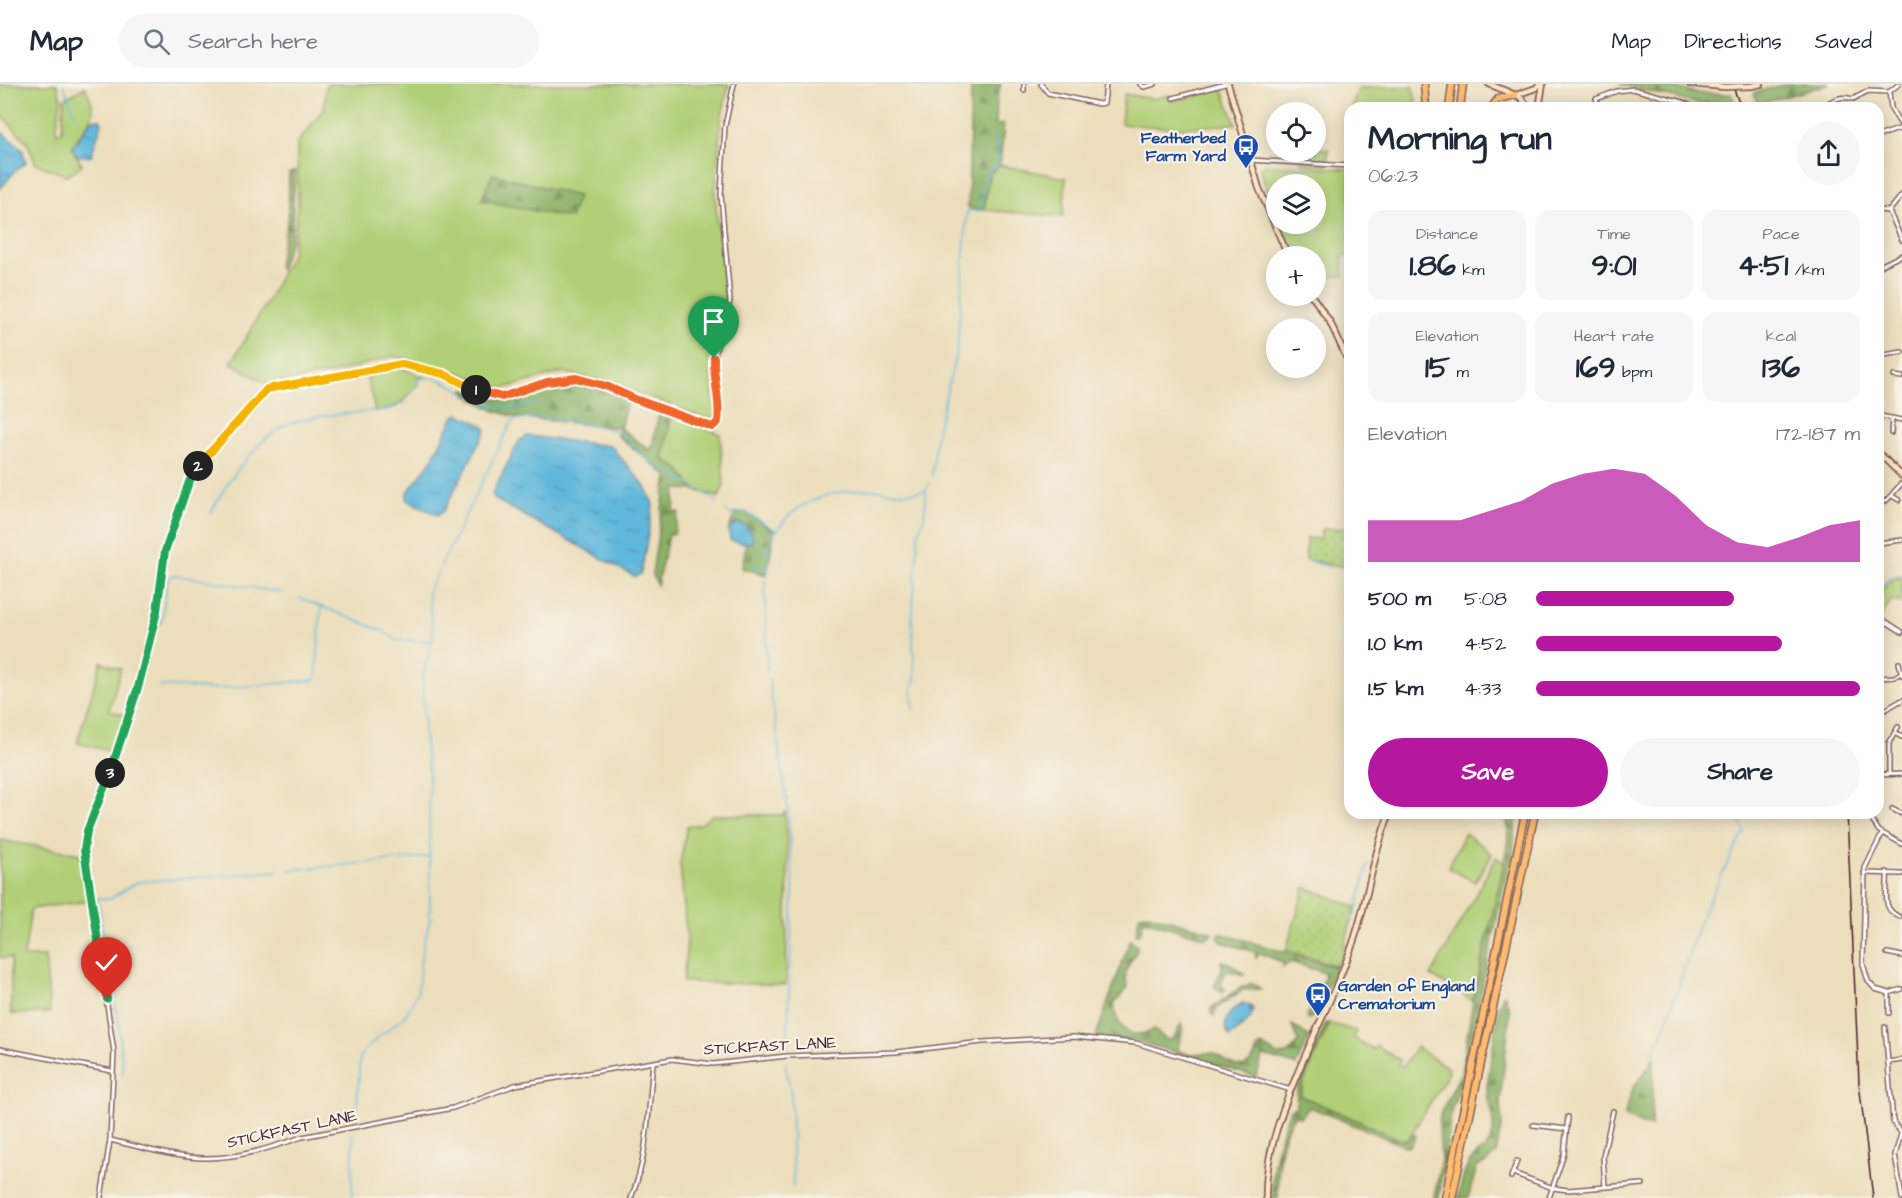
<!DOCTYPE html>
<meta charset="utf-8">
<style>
:root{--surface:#fff;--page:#f6f6f7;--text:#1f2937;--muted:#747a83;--line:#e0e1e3;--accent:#b5179e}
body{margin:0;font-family:"Architects Daughter",sans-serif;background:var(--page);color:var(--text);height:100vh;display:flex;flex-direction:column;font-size:22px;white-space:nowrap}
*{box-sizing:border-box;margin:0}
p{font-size:20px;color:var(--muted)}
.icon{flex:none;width:33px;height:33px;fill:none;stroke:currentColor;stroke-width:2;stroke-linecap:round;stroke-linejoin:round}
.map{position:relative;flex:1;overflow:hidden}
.drawer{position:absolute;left:1344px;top:18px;width:540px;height:717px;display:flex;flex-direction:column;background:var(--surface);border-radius:18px;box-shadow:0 3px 15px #0003}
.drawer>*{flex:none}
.controls{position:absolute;left:1266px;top:18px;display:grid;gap:12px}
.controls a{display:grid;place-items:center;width:60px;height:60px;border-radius:50%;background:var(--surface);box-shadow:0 3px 15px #0003;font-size:30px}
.pin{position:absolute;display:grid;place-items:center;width:51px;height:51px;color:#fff;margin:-62px -26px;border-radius:50% 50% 50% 0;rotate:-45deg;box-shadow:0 0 6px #0007}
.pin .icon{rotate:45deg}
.km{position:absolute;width:30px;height:30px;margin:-15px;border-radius:50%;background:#222;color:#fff;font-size:16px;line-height:30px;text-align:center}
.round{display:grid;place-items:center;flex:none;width:63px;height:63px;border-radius:32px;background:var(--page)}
.overview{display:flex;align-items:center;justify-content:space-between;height:102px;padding:0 24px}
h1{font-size:33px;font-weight:700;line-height:45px}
.metrics{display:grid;grid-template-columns:repeat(3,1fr);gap:9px;height:102px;padding:6px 24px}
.metrics div{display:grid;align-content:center;border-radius:15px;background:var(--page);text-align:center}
.metrics b{font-size:30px;font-weight:700}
.metrics small{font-size:16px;font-weight:400}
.metrics p{font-size:16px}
.chart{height:168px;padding:12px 24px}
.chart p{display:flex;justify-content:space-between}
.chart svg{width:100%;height:108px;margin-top:6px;fill:var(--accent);opacity:.7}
.cta{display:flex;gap:12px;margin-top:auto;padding:12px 24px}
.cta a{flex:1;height:69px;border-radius:36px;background:var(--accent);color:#fff;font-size:24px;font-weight:700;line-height:69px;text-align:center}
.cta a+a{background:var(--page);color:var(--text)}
ul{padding:0 24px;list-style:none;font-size:20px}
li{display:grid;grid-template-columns:96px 72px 1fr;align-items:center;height:45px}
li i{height:15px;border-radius:8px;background:var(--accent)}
header{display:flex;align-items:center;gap:36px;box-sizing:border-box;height:84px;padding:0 30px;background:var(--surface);border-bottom:2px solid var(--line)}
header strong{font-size:28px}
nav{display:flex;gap:33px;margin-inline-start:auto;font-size:21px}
.search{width:420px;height:54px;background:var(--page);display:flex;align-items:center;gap:15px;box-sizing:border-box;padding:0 21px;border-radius:33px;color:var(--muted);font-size:22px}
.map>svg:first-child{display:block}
.grass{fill:#b0cf76;stroke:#7d7750;stroke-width:1.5;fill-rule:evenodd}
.forest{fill:url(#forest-firs);stroke:#6b6849;stroke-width:1.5}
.garden{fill:url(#garden-dots);stroke:#7d7750;stroke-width:1.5}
.water{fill:url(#water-ripples);stroke:#546c84;stroke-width:1.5}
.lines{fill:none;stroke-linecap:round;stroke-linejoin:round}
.stream{stroke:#5fb8dc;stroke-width:1.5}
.street-casing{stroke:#83625d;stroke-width:6}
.secondary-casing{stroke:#83625d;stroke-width:8}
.highway-casing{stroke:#83625d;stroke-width:9}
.street{stroke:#fff;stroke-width:3}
.secondary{stroke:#ffe4c6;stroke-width:4.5}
.highway{stroke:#ffbb71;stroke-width:6}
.rail{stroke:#4a1f2b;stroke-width:1.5}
.secondary-bridge-casing{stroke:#83625d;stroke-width:8;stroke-linecap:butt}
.secondary-bridge{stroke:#ffe4c6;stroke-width:4.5}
.split-1-casing{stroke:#fff;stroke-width:12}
.split-2-casing{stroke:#fff;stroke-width:12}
.split-3-casing{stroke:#fff;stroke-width:12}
.split-4-casing{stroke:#fff;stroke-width:12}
.split-1{stroke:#f0652b;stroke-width:8}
.split-2{stroke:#f5b400;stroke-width:8}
.split-3{stroke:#22a559;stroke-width:8}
.split-4{stroke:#22a559;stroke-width:8}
.labels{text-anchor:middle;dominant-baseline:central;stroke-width:4.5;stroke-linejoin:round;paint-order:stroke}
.transit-label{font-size:16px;font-weight:bold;fill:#164399;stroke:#f7f3e8;text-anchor:end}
.street-label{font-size:16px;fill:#4a1f2b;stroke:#f7f3e8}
</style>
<header>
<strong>Map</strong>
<div class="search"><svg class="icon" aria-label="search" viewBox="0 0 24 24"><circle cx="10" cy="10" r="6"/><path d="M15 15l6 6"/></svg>Search here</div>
<nav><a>Map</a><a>Directions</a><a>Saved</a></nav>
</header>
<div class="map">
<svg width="1902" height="1114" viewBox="0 0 1902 1114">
<defs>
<pattern id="forest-firs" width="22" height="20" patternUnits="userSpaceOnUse" patternTransform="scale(1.5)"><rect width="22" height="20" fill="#8cb267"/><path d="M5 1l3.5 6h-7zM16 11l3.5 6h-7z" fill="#749055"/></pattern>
<pattern id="garden-dots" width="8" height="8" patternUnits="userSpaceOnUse" patternTransform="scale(1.5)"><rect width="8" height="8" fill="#b0cf76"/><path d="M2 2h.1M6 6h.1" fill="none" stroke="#99b166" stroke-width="1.8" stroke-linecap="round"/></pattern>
<pattern id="water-ripples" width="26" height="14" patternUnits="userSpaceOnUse" patternTransform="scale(1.5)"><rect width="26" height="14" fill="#5fb8dc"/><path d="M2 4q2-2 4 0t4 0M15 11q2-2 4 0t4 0" fill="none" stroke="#5095b3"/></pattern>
</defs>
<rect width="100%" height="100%" fill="#f7f3e8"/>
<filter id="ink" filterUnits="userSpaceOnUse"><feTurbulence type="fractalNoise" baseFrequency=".0167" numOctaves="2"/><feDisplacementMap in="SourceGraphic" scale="12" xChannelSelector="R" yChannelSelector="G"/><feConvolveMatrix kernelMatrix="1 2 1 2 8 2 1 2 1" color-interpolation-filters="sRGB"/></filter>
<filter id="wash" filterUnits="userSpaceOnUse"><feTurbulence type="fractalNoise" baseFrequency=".008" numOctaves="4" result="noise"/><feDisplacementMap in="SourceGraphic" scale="24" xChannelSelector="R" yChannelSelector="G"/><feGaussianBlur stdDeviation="1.35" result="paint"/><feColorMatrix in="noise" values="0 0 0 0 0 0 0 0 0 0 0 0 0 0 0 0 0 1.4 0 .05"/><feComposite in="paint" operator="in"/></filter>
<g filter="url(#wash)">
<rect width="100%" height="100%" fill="#ecdebb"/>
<g class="grass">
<path d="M 0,0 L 57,0 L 61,14 L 56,49 L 62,47 L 64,15 L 85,3 C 103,37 86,36 72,64 L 82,81 L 67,92 L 36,80 L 27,58 L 0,30 Z"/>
<path d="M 326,0 L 729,0 L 721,35 L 715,111 L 725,218 L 709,277 L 716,332 L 707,335 L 620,302 L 564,288 L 501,305 L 462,290 L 393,272 L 335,289 L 268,300 L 231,279 L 267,218 L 292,169 L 298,119 L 297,59 L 324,25 ZM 577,112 L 570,134 L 482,116 Z"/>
<polygon points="1413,2 1417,24 1351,24 1359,4"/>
<polygon points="1222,5 1236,40 1176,44 1121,40 1124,10 1153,15 1169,11 1171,17"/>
<polygon points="1000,81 1066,94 1063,133 984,126 989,90"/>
<polygon points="1265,81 1350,85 1350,171 1342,172 1344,192 1316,193 1316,172 1295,172 1279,140 1316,140 1316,100 1276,100 1276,133 1260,85"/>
<path d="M 399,283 L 424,293 L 417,296 L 418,301 C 405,317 396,326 375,327 L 366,290 Z"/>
<polygon points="672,328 720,350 724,401 719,413 694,406 680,386 663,375"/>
<path d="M 1902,493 L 1902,519 L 1891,516 L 1881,533 L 1878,531 C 1878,513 1880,496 1902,493 Z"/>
<polygon points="101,578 121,585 109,626 126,632 113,668 77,659"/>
<polygon points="785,728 788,775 786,901 683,898 687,857 680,779 687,742 701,740 712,731 782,731"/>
<polygon points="1465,749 1492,770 1475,798 1448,784"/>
<polygon points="0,756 80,770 89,817 31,825 24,873 45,873 50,929 11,930 11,874 0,874"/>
<polygon points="1496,773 1505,780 1473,917 1431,892"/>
<polygon points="1329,939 1356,947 1354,954 1373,966 1376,962 1400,976 1398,981 1403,983 1416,963 1448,984 1449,988 1408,1056 1401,1056 1301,1012 1302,1002"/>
</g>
<g class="forest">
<polygon points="971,0 1001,0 997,13 996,41 1004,40 1000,81 989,90 984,126 968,124"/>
<polygon points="1619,0 1656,0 1700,9 1731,10 1738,24 1714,24"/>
<polygon points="1788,0 1830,0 1759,20 1754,11 1755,8"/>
<polygon points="295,87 291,155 280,186 278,180 288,135 289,89"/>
<polygon points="493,90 578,112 570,134 481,116"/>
<path d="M 564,299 L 586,300 L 628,314 L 620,344 L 651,367 L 660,325 L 672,328 L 663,375 L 680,386 L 694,406 L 676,405 L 674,429 L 679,428 L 674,450 L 669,449 L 657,501 L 652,490 L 667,392 L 617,351 L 620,344 L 515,333 L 493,326 L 466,311 L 464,305 C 503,326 526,311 564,299 Z"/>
<polygon points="745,428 774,447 767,491 742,484 746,459 730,456 729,445 735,429"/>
<polygon points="1506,729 1516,729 1513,772 1507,788 1469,963 1465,994 1452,1023 1439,1114 1434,1114 1441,1077 1439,1039 1441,1028 1461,989 1473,917 1509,756"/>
<polygon points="1144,829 1206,846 1214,849 1206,854 1144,836 1140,849 1136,850 1139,832"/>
<polygon points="1220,849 1336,883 1313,933 1308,935 1307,931 1324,895 1325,889 1291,878 1283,883 1283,878 1259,869 1256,874 1255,868 1222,858 1218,854"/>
<path d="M 1130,856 L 1137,862 L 1137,866 C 1130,881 1121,885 1128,903 L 1114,920 C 1117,945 1129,957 1154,946 L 1167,956 L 1173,955 L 1181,940 L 1183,946 L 1177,966 L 1188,970 L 1213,969 C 1223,974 1243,994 1254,973 C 1257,967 1255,965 1261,961 L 1277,971 L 1288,970 L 1298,958 L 1292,941 L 1310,953 L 1296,981 L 1263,972 L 1256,993 L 1137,957 L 1096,952 Z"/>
<polygon points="1221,877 1231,880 1245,891 1229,887 1226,888 1221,899 1225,906 1221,908 1214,902 1222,884"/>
<polygon points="1252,899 1261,905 1243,906 1217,924 1214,932 1211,930 1211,924 1240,904"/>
<path d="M 1504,910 L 1510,926 L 1509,939 L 1500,1018 L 1502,1039 L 1496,1069 L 1487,1078 L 1477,1083 L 1468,1114 L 1458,1114 C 1461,1102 1463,1088 1470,1078 C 1477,1068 1488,1066 1492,1053 C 1497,1035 1486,1020 1487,1002 L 1499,922 Z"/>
<path d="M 1326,939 L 1329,939 L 1302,1002 L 1301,1012 L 1401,1056 L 1408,1056 L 1412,1049 L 1416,1052 L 1410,1062 L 1407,1063 L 1310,1023 L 1300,1033 L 1295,1031 C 1277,1055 1278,1085 1278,1114 L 1273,1114 C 1269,1084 1280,1052 1290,1025 L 1296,1023 L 1297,1005 Z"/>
<polygon points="1654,975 1651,1043 1624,1033 1633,1004"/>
</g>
<g class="garden">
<polygon points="1316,65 1328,65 1328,81 1302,79 1301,68 1316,68"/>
<polygon points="1350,444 1350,484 1306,476 1306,454 1321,455 1321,445"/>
<polygon points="1305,803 1356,823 1338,882 1286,866"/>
</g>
<g class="water">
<polygon points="92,35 100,35 102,38 91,72 77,72 72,64"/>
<polygon points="0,47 22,65 26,79 15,87 0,105"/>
<polygon points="459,330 483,341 486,346 443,428 437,431 407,416 407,409 431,377 454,332"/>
<path d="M 527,352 L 611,362 C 624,380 649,400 653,422 L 641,490 L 635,493 L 496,416 L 492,410 L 519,357 Z"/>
<path d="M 737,439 C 745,440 751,445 753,454 L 752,459 L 742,459 L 730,456 L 729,445 Z"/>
<path d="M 1243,919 L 1251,922 L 1249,926 L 1253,924 C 1253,937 1238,946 1230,953 C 1219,940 1230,926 1243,919 Z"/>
</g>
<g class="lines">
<g class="stream">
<polyline points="63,0 76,32"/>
<path d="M 407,312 L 418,301 L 417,296 C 438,285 466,313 486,320 C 504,326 518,324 537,320"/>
<polyline points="932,392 937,347 957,266 967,127 980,127 982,104 988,87 996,83 999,72 994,52"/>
<path d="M 725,427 L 729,430 L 745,428 L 777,447 C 797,413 842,404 880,406 C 898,408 908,411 926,406 L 930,399"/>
<path d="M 211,429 C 224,401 256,357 284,342 C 306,331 338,331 362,328 C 377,326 393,328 405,317"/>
<polyline points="768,474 767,465 773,448"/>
<polyline points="1306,476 1331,483"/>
<polyline points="917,478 918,450 924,434 926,407"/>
<polyline points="753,481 766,484"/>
<polyline points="767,489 767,479"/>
<polyline points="765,496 767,587"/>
<path d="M 1878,507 C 1885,497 1890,491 1902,491"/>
<polyline points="300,514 383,547 396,556 431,557"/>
<polyline points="161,540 168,496 174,491 284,509"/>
<polyline points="769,596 788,726 793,802 787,964"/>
<polyline points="159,602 214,605 316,596 321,524"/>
<polyline points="913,625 912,602 915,597 912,540 916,481"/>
<polyline points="290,786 429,773"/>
<polyline points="1351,837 1356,829 1368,780"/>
<polyline points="1651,975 1666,940 1703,828 1744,748 1740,736 1742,729"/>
<polyline points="785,979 791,1009 793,1102"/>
<polyline points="123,990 118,933 97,814 110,815 137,798 278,787"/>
<path d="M 351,1034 L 357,1023 L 360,972 L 376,955 L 403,934 L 412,920 L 418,907 L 421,872 L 430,835 L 429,690 L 424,652 L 423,592 L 433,552 L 428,508 L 512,337 C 530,328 597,339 616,348 C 628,354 636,367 647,375 C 670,390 695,400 717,418"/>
<polyline points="352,1114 353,1048"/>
</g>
</g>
</g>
<g filter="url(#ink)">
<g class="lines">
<defs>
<g id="street">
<polyline points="1024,0 1024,6"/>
<polyline points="1041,0 1048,9 1099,20 1104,19 1106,0"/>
<polyline points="1140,0 1144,3 1155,0"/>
<polyline points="1889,8 1891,24 1902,43"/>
<polyline points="1173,14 1225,0"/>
<polyline points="1600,24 1596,15 1617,7 1633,5 1683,18 1696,24"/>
<path d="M 1824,24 C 1831,15 1842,11 1853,15 L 1868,7 L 1889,8 L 1899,0"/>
<polyline points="1878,52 1902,44"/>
<polyline points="1250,76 1350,82"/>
<polyline points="1878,126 1889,127"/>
<polyline points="1889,127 1902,156"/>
<polyline points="1889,127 1902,111"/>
<polyline points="1878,183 1902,171"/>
<polyline points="1878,272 1902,268"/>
<polyline points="1894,292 1902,293"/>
<polyline points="1878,329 1880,332 1902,336"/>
<polyline points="1891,349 1892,335"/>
<polyline points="1892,412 1899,416"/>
<polyline points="1878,420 1887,416 1901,400"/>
<polyline points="1878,459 1902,456"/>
<polyline points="1882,535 1902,548"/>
<polyline points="1878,549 1886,538"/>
<polyline points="1899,579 1902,591"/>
<polyline points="1878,594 1894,593 1901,589"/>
<polyline points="1878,630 1902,616"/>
<polyline points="1896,650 1902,653"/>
<polyline points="1889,690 1889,659 1898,643"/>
<polyline points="1878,691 1902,690"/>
<polyline points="1892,725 1902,730"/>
<polyline points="1867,729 1879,747 1902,760"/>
<polyline points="1882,750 1865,784 1863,880 1868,897 1875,905 1889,909 1902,905"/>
<path d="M 1887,788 C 1889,806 1879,825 1900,833"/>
<polyline points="1864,789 1902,790"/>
<polyline points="1887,869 1902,872"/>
<polyline points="1889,909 1889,929"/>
<polyline points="1885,943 1893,1038 1902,1050"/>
<polyline points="0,965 112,987"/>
<polyline points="1888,978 1902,976"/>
<polyline points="1533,1041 1567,1045"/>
<polyline points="1901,1050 1895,1071 1902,1114"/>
<path d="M 110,1056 C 141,1063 174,1074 206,1074 C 239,1074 271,1064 302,1053 L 453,1024 L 515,1001 L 672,975 L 713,980 L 787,972 L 896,968 L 982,958 L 1074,953 L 1136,959 L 1291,1006"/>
<polyline points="1513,1089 1553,1104 1568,1106 1643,1100"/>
<polyline points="1511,1093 1517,1077"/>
<polyline points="1605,1103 1603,1072 1613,1027"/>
<polyline points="101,1114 110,1056 114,968 84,766 87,747 118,669 139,600 157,527 165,467 189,398 195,386 267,305 389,281 411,282 434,287 479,307 502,313 547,299 576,294 607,302 635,315 712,343 718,338 720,327 713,295 714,274 730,217 721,111 725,42 734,0"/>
<path d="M 631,1114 C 649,1071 648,1025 653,979"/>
<polyline points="1549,1114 1564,1070 1568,1033"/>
</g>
<g id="secondary">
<polyline points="1228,0 1259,104 1288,172"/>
<polyline points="1489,0 1520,13 1530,24"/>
<polyline points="1690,0 1725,3"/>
<polyline points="1752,2 1761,0"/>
<polyline points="1516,11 1536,4 1540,0"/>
<polyline points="1539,24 1543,0"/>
<polyline points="1312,212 1330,238 1350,281"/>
<polyline points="1878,368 1902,392"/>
<path d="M 1266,1114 C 1263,1035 1329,933 1354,856 C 1368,815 1373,769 1390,729"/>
</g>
<g id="highway">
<polyline points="1424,0 1426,24"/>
<polyline points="1449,24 1452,0"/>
<polyline points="1460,24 1463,0"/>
<polyline points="1491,24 1498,15 1515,11"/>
<polyline points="1445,1114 1525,729"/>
<polyline points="1452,1114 1535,729"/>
</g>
</defs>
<use href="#street" class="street-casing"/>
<use href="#secondary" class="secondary-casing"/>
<use href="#highway" class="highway-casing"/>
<use href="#street" class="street"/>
<use href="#secondary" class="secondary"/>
<use href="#highway" class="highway"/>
<g class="rail">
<polyline points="1732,0 1741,24"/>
<polyline points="1847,729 1859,999 1873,1114"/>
</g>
<defs>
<polyline id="secondary-bridge" points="1725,3 1752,2"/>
</defs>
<use href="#secondary-bridge" class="secondary-bridge-casing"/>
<use href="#secondary-bridge" class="secondary-bridge"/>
</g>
</g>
<g class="lines" filter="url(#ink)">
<defs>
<path id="split-1" d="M 476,306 L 502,313 L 547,298 L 576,294 L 606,302 L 635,315 L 712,343 L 718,338 C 721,317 713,296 714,274"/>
<polyline id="split-2" points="198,382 267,305 402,280 444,290 476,306"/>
<polyline id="split-3" points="110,689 139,600 157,527 165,467 189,398 198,382"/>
<polyline id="split-4" points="107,915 84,766 87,747 110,689"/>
</defs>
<use href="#split-1" class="split-1-casing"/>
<use href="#split-2" class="split-2-casing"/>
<use href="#split-3" class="split-3-casing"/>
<use href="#split-4" class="split-4-casing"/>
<use href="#split-1" class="split-1"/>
<use href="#split-2" class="split-2"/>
<use href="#split-3" class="split-3"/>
<use href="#split-4" class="split-4"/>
</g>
<defs>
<symbol id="bus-pin" viewBox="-11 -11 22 30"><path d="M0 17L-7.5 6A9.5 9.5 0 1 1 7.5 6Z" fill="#1a4fb4" stroke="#f7f3e8"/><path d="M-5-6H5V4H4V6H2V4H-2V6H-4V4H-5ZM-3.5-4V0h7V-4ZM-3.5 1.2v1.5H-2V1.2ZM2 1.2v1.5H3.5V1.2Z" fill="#fff"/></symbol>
</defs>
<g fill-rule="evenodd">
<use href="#bus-pin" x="1231" y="48" width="30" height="40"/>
<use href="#bus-pin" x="1303" y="896" width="30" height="40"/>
</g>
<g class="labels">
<g class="transit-label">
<text x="1226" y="54">Featherbed<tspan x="1226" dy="18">Farm Yard</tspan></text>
<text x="1338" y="902" text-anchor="start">Garden of England<tspan x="1338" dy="18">Crematorium</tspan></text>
</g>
<g class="street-label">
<text transform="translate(770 962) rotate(-3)">STICKFAST LANE</text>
<text transform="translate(292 1045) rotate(-12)">STICKFAST LANE</text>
</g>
</g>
</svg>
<div class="controls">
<a><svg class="icon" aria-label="locate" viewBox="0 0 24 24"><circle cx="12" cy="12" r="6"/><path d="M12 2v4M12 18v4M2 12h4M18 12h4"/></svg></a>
<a><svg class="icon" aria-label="layers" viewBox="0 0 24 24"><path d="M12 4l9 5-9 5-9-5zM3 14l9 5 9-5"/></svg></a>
<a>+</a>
<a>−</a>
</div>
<div class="pin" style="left:714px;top:274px;background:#1e9e55"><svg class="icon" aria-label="arrive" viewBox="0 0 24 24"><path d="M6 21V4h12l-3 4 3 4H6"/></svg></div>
<div class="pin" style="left:107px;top:915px;background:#d93025"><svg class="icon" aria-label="check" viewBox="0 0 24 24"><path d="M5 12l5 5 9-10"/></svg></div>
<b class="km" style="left:476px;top:306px">1</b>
<b class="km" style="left:198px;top:382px">2</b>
<b class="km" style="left:110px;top:689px">3</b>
<section class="drawer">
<div class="overview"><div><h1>Morning run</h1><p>06:23</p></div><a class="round"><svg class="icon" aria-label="share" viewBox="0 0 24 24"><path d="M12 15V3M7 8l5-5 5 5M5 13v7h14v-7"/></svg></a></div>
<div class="metrics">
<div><p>Distance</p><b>1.86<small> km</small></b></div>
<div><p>Time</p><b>9:01</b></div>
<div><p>Pace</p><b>4:51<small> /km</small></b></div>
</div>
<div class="metrics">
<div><p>Elevation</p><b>15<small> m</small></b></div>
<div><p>Heart rate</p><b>169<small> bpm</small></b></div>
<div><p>kcal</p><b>136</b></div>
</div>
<div class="chart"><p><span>Elevation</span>172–187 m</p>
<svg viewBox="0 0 160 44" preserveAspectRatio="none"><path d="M0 44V27L10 27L20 27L30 27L40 23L50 19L60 12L70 8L80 6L90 8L100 17L110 29L120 36L130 38L140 34L150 29L160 27V44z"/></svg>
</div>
<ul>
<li><b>500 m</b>5:08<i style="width:61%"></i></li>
<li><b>1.0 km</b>4:52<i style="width:76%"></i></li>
<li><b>1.5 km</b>4:33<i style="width:100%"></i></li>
</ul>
<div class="cta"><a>Save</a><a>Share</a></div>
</section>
</div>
